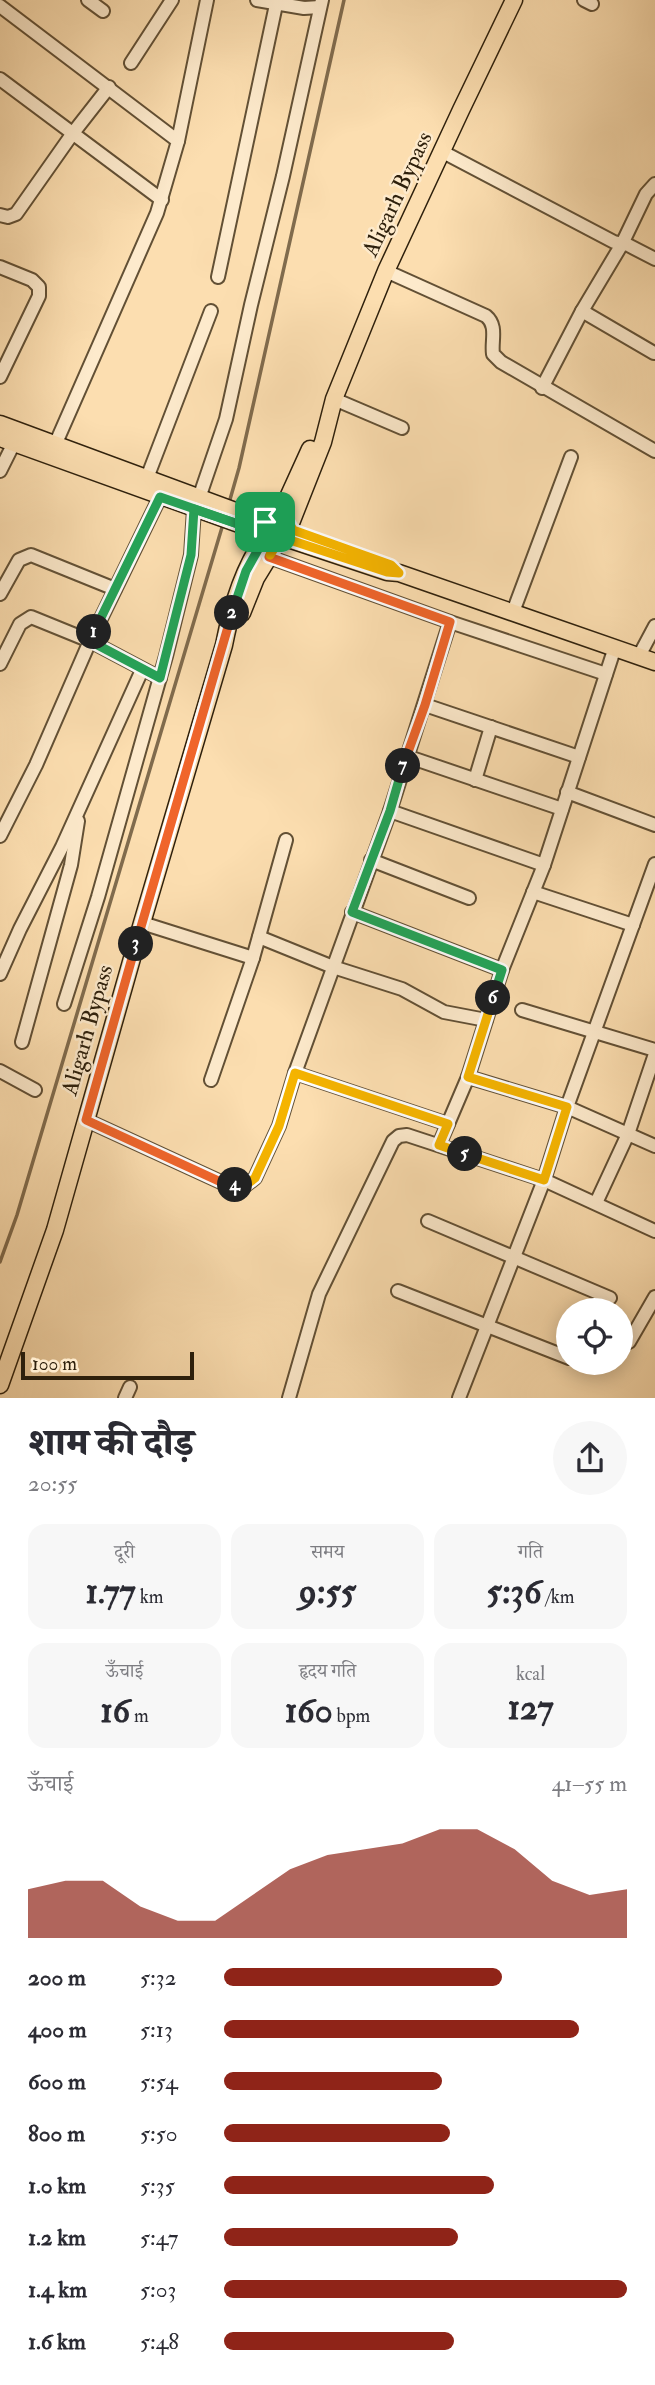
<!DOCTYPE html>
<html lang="hi">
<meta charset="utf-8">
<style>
:root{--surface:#fff;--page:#f7f7f7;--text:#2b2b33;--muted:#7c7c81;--accent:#8f2418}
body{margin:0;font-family:"IM FELL Double Pica","Noto Serif Devanagari",serif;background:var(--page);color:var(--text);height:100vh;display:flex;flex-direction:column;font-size:26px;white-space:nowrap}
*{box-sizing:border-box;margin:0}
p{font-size:23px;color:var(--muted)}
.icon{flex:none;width:38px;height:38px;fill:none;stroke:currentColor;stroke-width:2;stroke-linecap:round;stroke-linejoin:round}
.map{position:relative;height:1398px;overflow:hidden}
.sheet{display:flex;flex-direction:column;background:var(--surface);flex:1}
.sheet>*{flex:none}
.tools{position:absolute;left:556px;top:1298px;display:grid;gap:14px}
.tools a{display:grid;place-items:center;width:77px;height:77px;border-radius:50%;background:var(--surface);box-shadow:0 4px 18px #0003;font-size:35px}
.scale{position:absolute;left:21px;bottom:18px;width:173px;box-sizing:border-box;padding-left:7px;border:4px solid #2e200c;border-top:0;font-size:19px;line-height:24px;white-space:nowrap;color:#2e200c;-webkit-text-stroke:5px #fdeacc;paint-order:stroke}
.pin{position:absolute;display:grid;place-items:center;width:60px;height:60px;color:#fff;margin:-30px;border-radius:14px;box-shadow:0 4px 10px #0006}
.km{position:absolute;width:35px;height:35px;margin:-18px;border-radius:50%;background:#222;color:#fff;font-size:19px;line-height:35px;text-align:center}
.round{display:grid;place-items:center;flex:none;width:74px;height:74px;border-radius:37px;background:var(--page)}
.overview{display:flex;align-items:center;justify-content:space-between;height:119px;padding:0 28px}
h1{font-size:38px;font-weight:800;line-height:52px}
.figures{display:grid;grid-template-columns:repeat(3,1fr);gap:10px;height:119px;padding:7px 28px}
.figures div{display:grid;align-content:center;border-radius:18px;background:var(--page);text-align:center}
.figures b{font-size:35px;font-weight:800}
.figures small{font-size:19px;font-weight:400}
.figures p{font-size:19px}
.chart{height:196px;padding:14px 28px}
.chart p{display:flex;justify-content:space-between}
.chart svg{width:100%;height:126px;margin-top:7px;fill:var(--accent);opacity:.7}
ul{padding:0 28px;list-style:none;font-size:23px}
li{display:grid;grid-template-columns:112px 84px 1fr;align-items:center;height:52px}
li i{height:18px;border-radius:9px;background:var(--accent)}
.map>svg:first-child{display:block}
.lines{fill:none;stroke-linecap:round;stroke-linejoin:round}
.stream{stroke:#806b4d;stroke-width:3.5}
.minor-casing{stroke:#625035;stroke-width:16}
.major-casing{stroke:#2e200c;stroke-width:19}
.minor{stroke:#fdeacc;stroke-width:12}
.major{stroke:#fcdeb0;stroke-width:16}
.split-1-casing{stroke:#fff;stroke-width:14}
.split-2-casing{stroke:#fff;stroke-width:14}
.split-3-casing{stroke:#fff;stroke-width:14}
.split-4-casing{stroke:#fff;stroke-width:14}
.split-5-casing{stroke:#fff;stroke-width:14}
.split-6-casing{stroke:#fff;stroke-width:14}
.split-7-casing{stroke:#fff;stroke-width:14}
.split-8-casing{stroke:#fff;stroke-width:14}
.split-9-casing{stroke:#fff;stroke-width:14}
.split-1{stroke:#22a559;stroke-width:9}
.split-2{stroke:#22a559;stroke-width:9}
.split-3{stroke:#f0652b;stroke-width:9}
.split-4{stroke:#f0652b;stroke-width:9}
.split-5{stroke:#f5b400;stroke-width:9}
.split-6{stroke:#f5b400;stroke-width:9}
.split-7{stroke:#22a559;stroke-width:9}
.split-8{stroke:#f0652b;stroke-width:9}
.split-9{stroke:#f5b400;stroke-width:9}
.labels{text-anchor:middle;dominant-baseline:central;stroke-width:5;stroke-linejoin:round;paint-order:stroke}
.street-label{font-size:23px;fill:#2e200c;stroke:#fdeacc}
</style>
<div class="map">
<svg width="655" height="1398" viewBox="0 0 655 1398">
<rect width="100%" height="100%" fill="#fcdeb0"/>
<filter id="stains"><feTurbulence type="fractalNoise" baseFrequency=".00286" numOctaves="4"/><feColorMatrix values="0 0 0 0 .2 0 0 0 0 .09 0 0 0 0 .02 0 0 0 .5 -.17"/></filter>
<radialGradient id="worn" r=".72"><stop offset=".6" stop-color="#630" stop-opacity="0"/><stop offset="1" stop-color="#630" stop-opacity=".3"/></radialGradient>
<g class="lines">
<g class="stream">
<polyline points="229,503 239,468 344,0"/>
<polyline points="0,1262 17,1215 223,524"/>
</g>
<defs>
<g id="minor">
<polyline points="88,0 103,11"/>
<polyline points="257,0 304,8 320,7"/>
<polyline points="584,0 592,4"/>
<polyline points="0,6 178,141 157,213 55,445"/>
<polyline points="131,63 172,0"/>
<polyline points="0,79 162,200"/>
<polyline points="178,141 207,0"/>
<polyline points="441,151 614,242 628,245 655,259"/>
<polyline points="0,215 8,217 16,214 73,133 109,87"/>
<polyline points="0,267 32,280 39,287 39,296 0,377"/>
<path d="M 386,271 L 486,316 C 498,326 491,341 493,354 L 501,362 L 655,451"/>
<polyline points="218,277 277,0"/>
<polyline points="582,311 654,353"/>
<polyline points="542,388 582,311 622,244 646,194 655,184"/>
<polyline points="334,399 402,428"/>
<polyline points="0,471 18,435"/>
<polyline points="147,478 211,311"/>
<polyline points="199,498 226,419 251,305 283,176 322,0"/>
<polyline points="269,557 450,622 606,674"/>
<polyline points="0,594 19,560 31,555 115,589"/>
<polyline points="513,612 571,457"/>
<polyline points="639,656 655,626"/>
<polyline points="0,664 20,624 31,617 90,641 160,678"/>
<polyline points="425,705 579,757"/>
<polyline points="406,756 562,809"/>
<polyline points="475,780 491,727"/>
<polyline points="567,792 655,825"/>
<polyline points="390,811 544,865"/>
<polyline points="0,836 36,765 90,641 160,497"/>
<polyline points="371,860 469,898"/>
<polyline points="533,892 633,925"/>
<polyline points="352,912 502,970"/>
<polyline points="142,923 253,958"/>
<polyline points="259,937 333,967 402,989 444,1012 486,1020"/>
<polyline points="0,974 20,929 62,847 142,670"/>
<polyline points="64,1004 98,897 166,656 191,555 194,509"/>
<polyline points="522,1010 655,1050"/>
<polyline points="22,1042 71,865 78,821"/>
<polyline points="0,1071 35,1090"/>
<polyline points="295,1073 448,1124"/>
<polyline points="468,1077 502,970 544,865 615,647"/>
<polyline points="211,1080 253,958 286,840"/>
<polyline points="86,1120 223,1183 246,1185 255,1178 279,1126 295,1073 390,811 450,622"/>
<polyline points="439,1145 468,1077 567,1107 655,1146"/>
<polyline points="596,1203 628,1134 655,1054"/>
<polyline points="428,1221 610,1298"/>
<polyline points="398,1291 569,1358"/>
<polyline points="629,1342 655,1297"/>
<polyline points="583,1363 590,1366"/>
<polyline points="125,1398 130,1387"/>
<polyline points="289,1398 319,1294 393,1141 399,1136 407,1135 544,1180 655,1231"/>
<polyline points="459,1398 544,1180 567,1107 655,864"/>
</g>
<g id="major">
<polyline points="0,424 265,522"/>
<polyline points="0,438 261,532"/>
<polyline points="280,515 310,449"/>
<polyline points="291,523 323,442 334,399 386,271 461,110 514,0"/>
<polyline points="291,540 387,572 399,573 655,662"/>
<polyline points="242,613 256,578 275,547"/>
<path d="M 0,1385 L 55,1230 L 142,923 L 224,645 C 231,609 242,570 264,539"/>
</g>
</defs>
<use href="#minor" class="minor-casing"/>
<use href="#major" class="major-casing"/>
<use href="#minor" class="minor"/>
<use href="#major" class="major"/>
</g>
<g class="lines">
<defs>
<polyline id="split-1" points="94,632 90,641 160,678 191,555 194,509 261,532 265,522"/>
<polyline id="split-2" points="94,632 160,497 261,532 264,539 246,571 232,613"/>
<polyline id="split-3" points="136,944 232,613"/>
<polyline id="split-4" points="136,944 86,1120 223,1183 235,1185"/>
<polyline id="split-5" points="235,1185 246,1185 255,1178 279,1126 295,1073 448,1124 439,1145 465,1154"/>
<polyline id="split-6" points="465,1154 544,1180 567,1107 468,1077 493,998"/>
<polyline id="split-7" points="403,766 390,811 352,912 502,970 493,998"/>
<polyline id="split-8" points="270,555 269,557 450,622 425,705 403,766"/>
<polyline id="split-9" points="265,522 273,516 286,517 293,530 391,565 399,573 387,572 290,540 282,546 275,547 270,555"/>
</defs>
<use href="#split-1" class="split-1-casing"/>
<use href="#split-2" class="split-2-casing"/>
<use href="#split-3" class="split-3-casing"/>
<use href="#split-4" class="split-4-casing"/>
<use href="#split-5" class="split-5-casing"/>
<use href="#split-6" class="split-6-casing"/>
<use href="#split-7" class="split-7-casing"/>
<use href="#split-8" class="split-8-casing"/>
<use href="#split-9" class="split-9-casing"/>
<use href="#split-1" class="split-1"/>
<use href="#split-2" class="split-2"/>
<use href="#split-3" class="split-3"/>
<use href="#split-4" class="split-4"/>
<use href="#split-5" class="split-5"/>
<use href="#split-6" class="split-6"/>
<use href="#split-7" class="split-7"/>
<use href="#split-8" class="split-8"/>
<use href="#split-9" class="split-9"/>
</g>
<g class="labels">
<g class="street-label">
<text transform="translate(397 194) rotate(-65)">Aligarh Bypass</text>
<text transform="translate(87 1030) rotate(-74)">Aligarh Bypass</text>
</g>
</g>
<rect width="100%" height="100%" filter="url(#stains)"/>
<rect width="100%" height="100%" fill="url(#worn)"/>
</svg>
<div class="tools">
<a><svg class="icon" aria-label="locate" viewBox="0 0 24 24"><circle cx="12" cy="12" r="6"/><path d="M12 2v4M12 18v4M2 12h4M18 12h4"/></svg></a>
</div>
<div class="scale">100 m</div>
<div class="pin" style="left:265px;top:522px;background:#1e9e55"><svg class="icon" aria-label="arrive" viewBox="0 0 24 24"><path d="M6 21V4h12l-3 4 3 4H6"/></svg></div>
<b class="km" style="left:94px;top:632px">1</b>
<b class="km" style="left:232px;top:613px">2</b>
<b class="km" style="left:136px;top:944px">3</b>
<b class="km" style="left:235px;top:1185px">4</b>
<b class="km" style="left:465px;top:1154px">5</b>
<b class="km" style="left:493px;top:998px">6</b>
<b class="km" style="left:403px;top:766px">7</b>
</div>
<section class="sheet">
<div class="overview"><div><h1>शाम की दौड़</h1><p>20:55</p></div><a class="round"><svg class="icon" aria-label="share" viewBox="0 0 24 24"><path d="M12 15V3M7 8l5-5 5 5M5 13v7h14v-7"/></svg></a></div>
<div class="figures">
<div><p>दूरी</p><b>1.77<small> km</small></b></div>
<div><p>समय</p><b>9:55</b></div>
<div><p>गति</p><b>5:36<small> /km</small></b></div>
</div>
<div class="figures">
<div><p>ऊँचाई</p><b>16<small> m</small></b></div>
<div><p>हृदय गति</p><b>160<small> bpm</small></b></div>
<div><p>kcal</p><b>127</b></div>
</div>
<div class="chart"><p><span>ऊँचाई</span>41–55 m</p>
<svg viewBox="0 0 160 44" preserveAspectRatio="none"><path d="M0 44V27L10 24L20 24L30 33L40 38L50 38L60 29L70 20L80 15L90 13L100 11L110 6L120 6L130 13L140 24L150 29L160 27V44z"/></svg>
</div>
<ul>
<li><b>200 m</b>5:32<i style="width:69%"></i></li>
<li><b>400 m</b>5:13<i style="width:88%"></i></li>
<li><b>600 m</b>5:54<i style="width:54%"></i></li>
<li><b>800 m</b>5:50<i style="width:56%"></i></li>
<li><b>1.0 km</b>5:35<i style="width:67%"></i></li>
<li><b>1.2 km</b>5:47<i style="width:58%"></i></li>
<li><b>1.4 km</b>5:03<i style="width:100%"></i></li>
<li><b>1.6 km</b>5:48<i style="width:57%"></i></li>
</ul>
</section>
